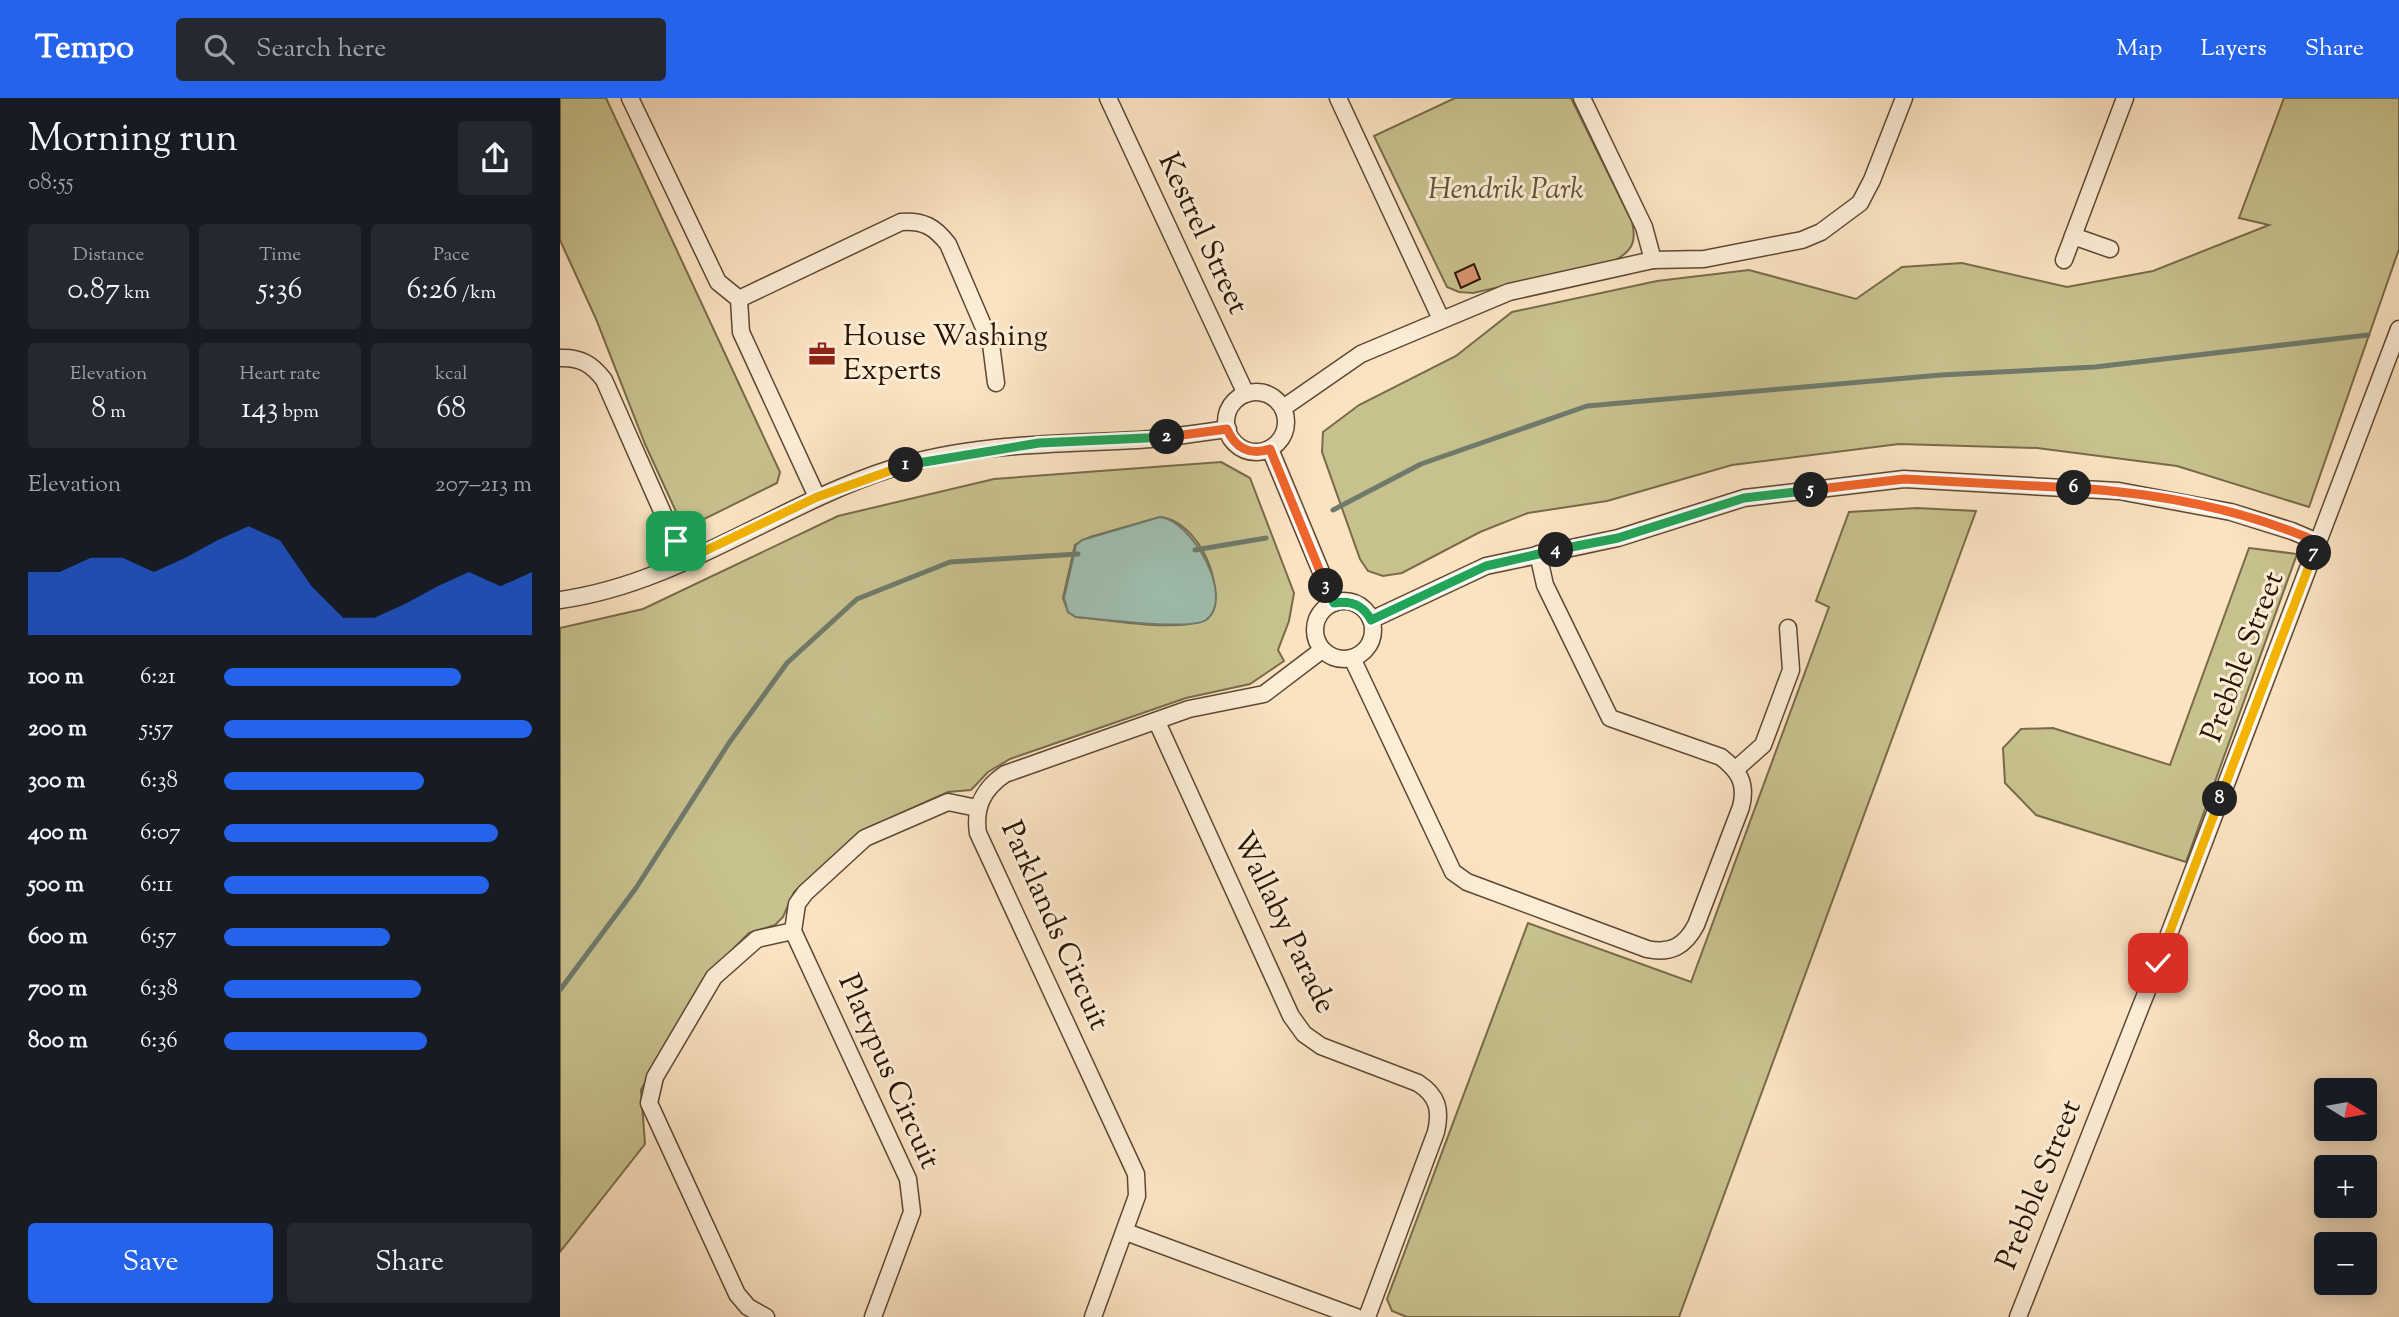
<!DOCTYPE html>
<meta charset="utf-8">
<style>
:root{--surface:#171b24;--page:#242831;--text:#f1f3f6;--muted:#9ea1a6;--accent:#2563eb}
body{margin:0;font-family:"Sorts Mill Goudy",serif;background:var(--page);color:var(--text);height:100vh;display:flex;flex-direction:column;font-size:26px;white-space:nowrap}
*{box-sizing:border-box;margin:0}
p{font-size:23px;color:var(--muted)}
.icon{flex:none;width:38px;height:38px;fill:none;stroke:currentColor;stroke-width:2;stroke-linecap:round;stroke-linejoin:round}
.map{position:relative;flex:1;overflow:hidden}
.sheet{display:flex;flex-direction:column;background:var(--surface);width:560px}
.sheet>*{flex:none}
.needle{width:46px;rotate:101deg}
.buttons{position:absolute;left:1754px;top:980px;display:grid;gap:14px}
.buttons a{display:grid;place-items:center;width:63px;height:63px;border-radius:7px;background:var(--surface);box-shadow:0 4px 18px #0003;font-size:35px}
.pin{position:absolute;display:grid;place-items:center;width:60px;height:60px;color:#fff;margin:-30px;border-radius:14px;box-shadow:0 4px 10px #0006}
.km{position:absolute;width:35px;height:35px;margin:-18px;border-radius:50%;background:#222;color:#fff;font-size:19px;line-height:35px;text-align:center}
.round{display:grid;place-items:center;flex:none;width:74px;height:74px;border-radius:7px;background:var(--page)}
.head{display:flex;align-items:center;justify-content:space-between;height:119px;padding:0 28px}
h1{font-size:38px;font-weight:600;line-height:52px}
.stats{display:grid;grid-template-columns:repeat(3,1fr);gap:10px;height:119px;padding:7px 28px}
.stats div{display:grid;align-content:center;border-radius:7px;background:var(--page);text-align:center}
.stats b{font-size:30px;font-weight:600}
.stats small{font-size:19px;font-weight:400}
.stats p{font-size:19px}
.chart{height:196px;padding:14px 28px}
.chart p{display:flex;justify-content:space-between}
.chart svg{width:100%;height:126px;margin-top:7px;fill:var(--accent);opacity:.7}
.action{display:flex;gap:14px;margin-top:auto;padding:14px 28px}
.action a{flex:1;height:80px;border-radius:7px;background:var(--accent);color:#fff;font-size:28px;font-weight:600;line-height:80px;text-align:center}
.action a+a{background:var(--page);color:var(--text)}
ul{padding:0 28px;list-style:none;font-size:23px}
li{display:grid;grid-template-columns:112px 84px 1fr;align-items:center;height:52px}
li i{height:18px;border-radius:9px;background:var(--accent)}
header{display:flex;align-items:center;gap:42px;box-sizing:border-box;height:98px;padding:0 35px;background:var(--accent);color:#fff}
header strong{font-size:33px}
nav{display:flex;gap:38px;margin-inline-start:auto;font-size:24px}
.search{width:490px;height:63px;background:var(--page);display:flex;align-items:center;gap:18px;box-sizing:border-box;padding:0 24px;border-radius:7px;color:var(--muted);font-size:26px}
main{display:flex;flex:1;min-height:0}
.map>svg:first-child{display:block}
.green{fill:#c7c18e;stroke:#786b48;stroke-width:2;fill-rule:evenodd}
.water{fill:#9fbeaf;stroke:#707a6a;stroke-width:2}
.lines{fill:none;stroke-linecap:round;stroke-linejoin:round}
.stream{stroke:#707a6a;stroke-width:5}
.building{fill:#d99471;stroke:#2a1502;stroke-width:2}
.street-casing{stroke:#5e4832;stroke-width:19}
.street{stroke:#fcedd7;stroke-width:16}
.split-1-casing{stroke:#fff;stroke-width:14}
.split-2-casing{stroke:#fff;stroke-width:14}
.split-3-casing{stroke:#fff;stroke-width:14}
.split-4-casing{stroke:#fff;stroke-width:14}
.split-5-casing{stroke:#fff;stroke-width:14}
.split-6-casing{stroke:#fff;stroke-width:14}
.split-7-casing{stroke:#fff;stroke-width:14}
.split-8-casing{stroke:#fff;stroke-width:14}
.split-9-casing{stroke:#fff;stroke-width:14}
.split-1{stroke:#f5b400;stroke-width:9}
.split-2{stroke:#22a559;stroke-width:9}
.split-3{stroke:#f0652b;stroke-width:9}
.split-4{stroke:#22a559;stroke-width:9}
.split-5{stroke:#22a559;stroke-width:9}
.split-6{stroke:#f0652b;stroke-width:9}
.split-7{stroke:#f0652b;stroke-width:9}
.split-8{stroke:#f5b400;stroke-width:9}
.split-9{stroke:#f5b400;stroke-width:9}
.labels{text-anchor:middle;dominant-baseline:central;stroke-width:6;stroke-linejoin:round;paint-order:stroke}
.park-label{font-size:30px;font-style:italic;fill:#615133;stroke:#fcedd7}
.street-label{font-size:30px;fill:#2a1502;stroke:#fcedd7}
.poi-label{font-size:30px;fill:#2a1502;stroke:#fcedd7;text-anchor:start}
</style>
<header>
<strong>Tempo</strong>
<div class="search"><svg class="icon" aria-label="search" viewBox="0 0 24 24"><circle cx="10" cy="10" r="6"/><path d="M15 15l6 6"/></svg>Search here</div>
<nav><a>Map</a><a>Layers</a><a>Share</a></nav>
</header>
<main>
<section class="sheet">
<div class="head"><div><h1>Morning run</h1><p>08:55</p></div><a class="round"><svg class="icon" aria-label="share" viewBox="0 0 24 24"><path d="M12 15V3M7 8l5-5 5 5M5 13v7h14v-7"/></svg></a></div>
<div class="stats">
<div><p>Distance</p><b>0.87<small> km</small></b></div>
<div><p>Time</p><b>5:36</b></div>
<div><p>Pace</p><b>6:26<small> /km</small></b></div>
</div>
<div class="stats">
<div><p>Elevation</p><b>8<small> m</small></b></div>
<div><p>Heart rate</p><b>143<small> bpm</small></b></div>
<div><p>kcal</p><b>68</b></div>
</div>
<div class="chart"><p><span>Elevation</span>207–213 m</p>
<svg viewBox="0 0 160 44" preserveAspectRatio="none"><path d="M0 44V22L10 22L20 17L30 17L40 22L50 17L60 11L70 6L80 11L90 27L100 38L110 38L120 33L130 27L140 22L150 27L160 22V44z"/></svg>
</div>
<ul>
<li><b>100 m</b>6:21<i style="width:77%"></i></li>
<li><b>200 m</b>5:57<i style="width:100%"></i></li>
<li><b>300 m</b>6:38<i style="width:65%"></i></li>
<li><b>400 m</b>6:07<i style="width:89%"></i></li>
<li><b>500 m</b>6:11<i style="width:86%"></i></li>
<li><b>600 m</b>6:57<i style="width:54%"></i></li>
<li><b>700 m</b>6:38<i style="width:64%"></i></li>
<li><b>800 m</b>6:36<i style="width:66%"></i></li>
</ul>
<div class="action"><a>Save</a><a>Share</a></div>
</section>
<div class="map">
<svg width="1839" height="1219" viewBox="0 0 1839 1219">
<rect width="100%" height="100%" fill="#fbe3c2"/>
<filter id="stains"><feTurbulence type="fractalNoise" baseFrequency=".00286" numOctaves="4"/><feColorMatrix values="0 0 0 0 .2 0 0 0 0 .09 0 0 0 0 .02 0 0 0 .5 -.17"/></filter>
<radialGradient id="worn" r=".72"><stop offset=".6" stop-color="#630" stop-opacity="0"/><stop offset="1" stop-color="#630" stop-opacity=".3"/></radialGradient>
<g class="green">
<polygon points="0,0 46,0 220,374 217,385 124,431 85,346 36,221 0,142"/>
<path d="M 895,0 L 1011,0 L 1072,124 C 1077,144 1072,153 1054,163 L 913,195 L 899,194 L 887,189 L 814,38 Z"/>
<polygon points="1724,0 1839,0 1839,151 1749,409 1617,368 1477,350 1339,346 1172,367 1047,403 968,415 920,434 842,475 823,478 808,473 800,461 762,354 763,334 799,307 896,258 952,214 1097,183 1189,172 1296,201 1342,169 1402,165 1507,189 1593,173 1709,127 1679,120"/>
<path d="M 661,364 L 690,380 L 734,495 L 729,523 L 718,552 L 724,563 L 690,586 L 626,600 L 450,661 L 428,674 L 411,692 L 388,694 L 299,734 L 234,794 L 223,819 L 215,827 L 189,835 L 143,881 L 81,992 L 85,1046 L 0,1154 L 0,530 L 83,511 L 278,418 L 434,381 ZM 600,419 C 638,422 670,491 647,521 C 615,535 552,522 516,519 L 508,514 L 503,500 L 515,447 L 530,439 Z"/>
<polygon points="1357,410 1416,413 1119,1219 847,1219 832,1213 827,1201 968,825 1131,884 1269,509 1256,503 1289,414"/>
<polygon points="1689,450 1737,456 1626,764 1476,717 1445,685 1443,650 1461,631 1493,630 1610,667"/>
</g>
<path class="water" d="M 600,419 C 632,422 676,500 646,522 C 630,533 540,521 516,519 L 508,514 L 504,500 L 516,447 L 522,442 Z"/>
<g class="lines">
<g class="stream">
<polyline points="773,412 861,366 1027,308 1381,277 1535,269 1808,237"/>
<polyline points="635,452 706,440"/>
<polyline points="0,892 76,790 169,645 227,565 297,501 390,464 518,456"/>
</g>
</g>
<polygon class="building" points="914,166 920,181 901,190 895,175"/>
<g class="lines">
<defs>
<g id="street">
<polyline points="70,0 158,184 179,201 181,234 257,399"/>
<polyline points="548,0 686,296"/>
<polyline points="778,0 881,221"/>
<polyline points="1022,0 1084,129 1093,162"/>
<polyline points="1513,138 1550,151"/>
<polyline points="1504,162 1565,0"/>
<path d="M 179,201 L 341,124 C 363,122 375,129 388,146 L 431,246 L 436,285"/>
<path d="M 0,260 C 20,259 32,266 44,282 L 124,463"/>
<circle cx="696" cy="324" r="30"/>
<polyline points="723,310 801,256 949,194 1093,162 1144,161 1242,142 1261,134 1300,105 1312,82 1344,0"/>
<polyline points="710,351 774,505"/>
<path d="M 0,502 C 118,486 218,407 330,371 C 410,345 495,346 578,342 C 608,340 638,335 668,331"/>
<circle cx="784" cy="532" r="29"/>
<polyline points="811,522 926,468 1058,440 1184,400 1344,381 1559,393 1671,414 1732,433 1758,444"/>
<path d="M 792,560 L 893,774 L 907,784 L 1087,851 C 1111,856 1125,848 1136,827 L 1181,709 C 1187,685 1179,673 1161,659 L 1050,620 L 985,487 L 978,456"/>
<path d="M 597,624 L 731,918 L 744,936 L 761,948 L 858,985 C 878,998 881,1012 876,1034 L 807,1219"/>
<polyline points="1176,671 1203,647 1231,572 1228,530"/>
<polyline points="566,1134 796,1219"/>
<polyline points="206,1219 188,1209 177,1196 89,1005 95,979 154,879 197,841 233,833"/>
<polyline points="313,1219 352,1114 348,1081 233,833 237,806 245,795 305,740 388,704 417,710"/>
<path d="M 533,1219 L 577,1098 L 576,1076 L 418,735 C 414,709 423,691 445,676 L 629,611 L 704,596 L 762,552"/>
<polyline points="1458,1219 1598,865 1839,231"/>
</g>
</defs>
<use href="#street" class="street-casing"/>
<use href="#street" class="street"/>
</g>
<g class="lines">
<defs>
<polyline id="split-1" points="116,443 124,463 257,399 346,367"/>
<polyline id="split-2" points="346,367 479,345 607,339"/>
<path id="split-3" d="M 607,339 L 667,331 C 675,350 690,358 710,351 L 766,488"/>
<path id="split-4" d="M 766,488 L 774,505 C 791,502 803,507 811,522 L 926,468 L 996,452"/>
<polyline id="split-5" points="996,452 1058,440 1184,400 1251,392"/>
<polyline id="split-6" points="1251,392 1344,381 1514,390"/>
<path id="split-7" d="M 1514,390 C 1596,395 1682,411 1758,444 L 1754,455"/>
<polyline id="split-8" points="1660,701 1754,455"/>
<polyline id="split-9" points="1598,865 1660,701"/>
</defs>
<use href="#split-1" class="split-1-casing"/>
<use href="#split-2" class="split-2-casing"/>
<use href="#split-3" class="split-3-casing"/>
<use href="#split-4" class="split-4-casing"/>
<use href="#split-5" class="split-5-casing"/>
<use href="#split-6" class="split-6-casing"/>
<use href="#split-7" class="split-7-casing"/>
<use href="#split-8" class="split-8-casing"/>
<use href="#split-9" class="split-9-casing"/>
<use href="#split-1" class="split-1"/>
<use href="#split-2" class="split-2"/>
<use href="#split-3" class="split-3"/>
<use href="#split-4" class="split-4"/>
<use href="#split-5" class="split-5"/>
<use href="#split-6" class="split-6"/>
<use href="#split-7" class="split-7"/>
<use href="#split-8" class="split-8"/>
<use href="#split-9" class="split-9"/>
</g>
<defs>
<symbol id="office-bare" viewBox="-9 -9 18 18"><path d="M-6-3h4V-5.5h4V-3h4V5H-6ZM-1-4.5V-3h2v-1.5ZM-6 0V1H6V0Z" fill="#8f2418" stroke="#fcedd7" stroke-width="2.5" paint-order="stroke"/></symbol>
</defs>
<g fill-rule="evenodd">
<use href="#office-bare" x="243" y="237" width="38" height="38"/>
</g>
<g class="labels">
<g class="park-label">
<text x="946" y="92">Hendrik Park</text>
</g>
<g class="street-label">
<text transform="translate(642 136) rotate(65)">Kestrel Street</text>
<text transform="translate(1684 559) rotate(-69)">Prebble Street</text>
<text transform="translate(723 825) rotate(64)">Wallaby Parade</text>
<text transform="translate(494 828) rotate(66)">Parklands Circuit</text>
<text transform="translate(328 974) rotate(66)">Platypus Circuit</text>
<text transform="translate(1480 1087) rotate(-68)">Prebble Street</text>
</g>
<g class="poi-label">
<text x="283" y="239">House Washing<tspan x="283" dy="34">Experts</tspan></text>
</g>
</g>
<rect width="100%" height="100%" filter="url(#stains)"/>
<rect width="100%" height="100%" fill="url(#worn)"/>
</svg>
<div class="buttons">
<a><svg class="needle" viewBox="-14 -14 28 28"><path d="M0-13l5 13h-10z" fill="#e53935"/><path d="M0 13l5-13h-10z" fill="#9ea1a6"/></svg></a>
<a>+</a>
<a>−</a>
</div>
<div class="pin" style="left:116px;top:443px;background:#1e9e55"><svg class="icon" aria-label="arrive" viewBox="0 0 24 24"><path d="M6 21V4h12l-3 4 3 4H6"/></svg></div>
<div class="pin" style="left:1598px;top:865px;background:#d93025"><svg class="icon" aria-label="check" viewBox="0 0 24 24"><path d="M5 12l5 5 9-10"/></svg></div>
<b class="km" style="left:346px;top:367px">1</b>
<b class="km" style="left:607px;top:339px">2</b>
<b class="km" style="left:766px;top:488px">3</b>
<b class="km" style="left:996px;top:452px">4</b>
<b class="km" style="left:1251px;top:392px">5</b>
<b class="km" style="left:1514px;top:390px">6</b>
<b class="km" style="left:1754px;top:455px">7</b>
<b class="km" style="left:1660px;top:701px">8</b>
</div>
</main>
